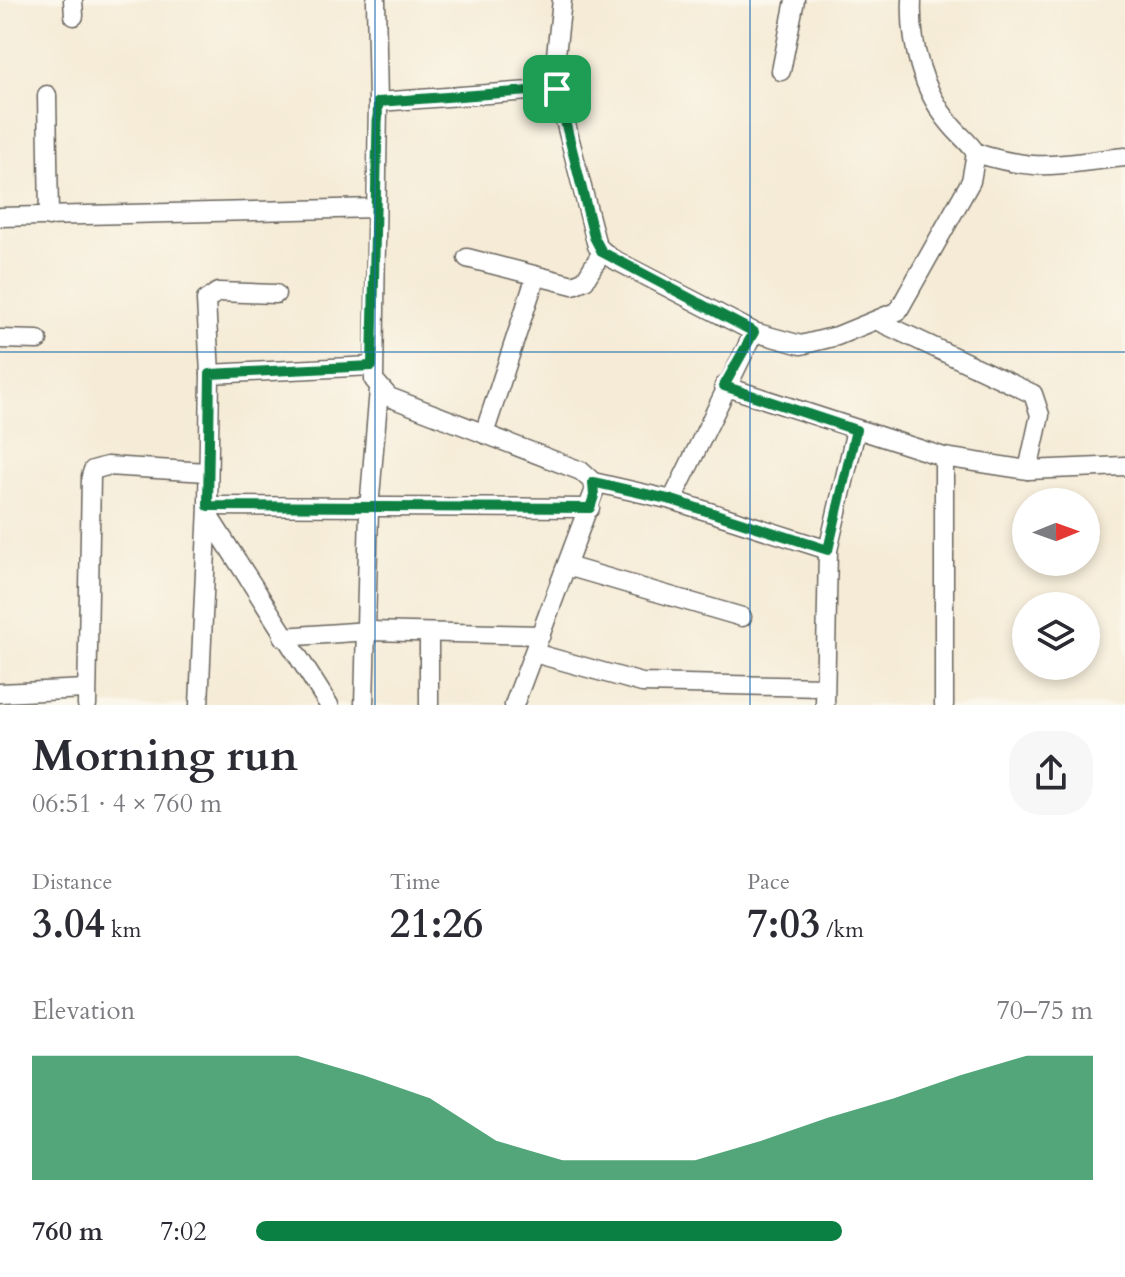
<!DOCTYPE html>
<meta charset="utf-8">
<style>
:root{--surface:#fff;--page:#f7f7f7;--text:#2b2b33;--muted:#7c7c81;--accent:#0b8043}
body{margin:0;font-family:Cardo,serif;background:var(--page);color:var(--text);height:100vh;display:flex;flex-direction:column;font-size:30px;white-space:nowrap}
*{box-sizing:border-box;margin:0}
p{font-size:26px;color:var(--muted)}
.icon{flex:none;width:44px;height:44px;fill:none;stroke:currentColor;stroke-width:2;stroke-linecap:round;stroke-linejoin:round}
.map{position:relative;height:705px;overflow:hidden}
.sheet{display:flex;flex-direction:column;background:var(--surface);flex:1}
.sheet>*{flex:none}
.needle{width:52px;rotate:89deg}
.controls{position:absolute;left:1012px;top:488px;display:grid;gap:16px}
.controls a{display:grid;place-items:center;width:88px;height:88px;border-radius:50%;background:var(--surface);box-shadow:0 4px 12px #0003;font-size:40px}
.pin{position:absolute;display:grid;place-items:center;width:68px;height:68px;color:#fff;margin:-34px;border-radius:16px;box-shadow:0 4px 12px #0006}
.round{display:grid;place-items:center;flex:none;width:84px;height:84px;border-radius:32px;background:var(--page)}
.headline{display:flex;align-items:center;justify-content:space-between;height:136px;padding:0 32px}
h1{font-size:44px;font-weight:800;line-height:60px}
.metrics{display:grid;grid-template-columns:repeat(3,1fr);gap:12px;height:136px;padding:8px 32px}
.metrics div{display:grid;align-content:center}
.metrics b{font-size:40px;font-weight:800}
.metrics small{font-size:22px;font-weight:400}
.metrics p{font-size:22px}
.chart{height:224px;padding:16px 32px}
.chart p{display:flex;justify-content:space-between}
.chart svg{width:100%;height:144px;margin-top:8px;fill:var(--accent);opacity:.7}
ul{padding:0 32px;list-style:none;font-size:26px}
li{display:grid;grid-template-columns:128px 96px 1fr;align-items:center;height:60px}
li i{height:20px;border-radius:10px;background:var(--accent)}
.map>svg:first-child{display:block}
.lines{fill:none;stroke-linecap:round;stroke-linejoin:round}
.minor-casing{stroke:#68645d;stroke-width:21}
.minor{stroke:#fff;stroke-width:18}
.route-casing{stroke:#fff;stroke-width:16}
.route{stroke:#0b8043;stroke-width:10}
.grid{fill:none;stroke:#1f6fb2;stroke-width:2;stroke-opacity:0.55}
</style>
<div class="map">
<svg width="1125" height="705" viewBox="0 0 1125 705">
<rect width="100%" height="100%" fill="#fbf7ec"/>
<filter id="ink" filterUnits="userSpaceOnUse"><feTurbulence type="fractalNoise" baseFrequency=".0125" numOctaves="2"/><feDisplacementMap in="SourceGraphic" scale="16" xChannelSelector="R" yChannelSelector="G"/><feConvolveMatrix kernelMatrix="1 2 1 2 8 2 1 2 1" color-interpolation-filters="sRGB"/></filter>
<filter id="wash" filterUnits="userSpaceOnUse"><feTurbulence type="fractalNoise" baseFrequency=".006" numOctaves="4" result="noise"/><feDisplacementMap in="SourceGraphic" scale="32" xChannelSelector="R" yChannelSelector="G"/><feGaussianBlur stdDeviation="1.8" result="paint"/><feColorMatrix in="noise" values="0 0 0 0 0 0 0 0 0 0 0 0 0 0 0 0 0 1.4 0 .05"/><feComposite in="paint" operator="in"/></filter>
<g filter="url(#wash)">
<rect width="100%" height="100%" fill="#f5ebd6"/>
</g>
<g filter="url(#ink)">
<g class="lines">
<defs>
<g id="minor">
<polyline points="73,0 74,16"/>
<polyline points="376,0 378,102 374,380 389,397 581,471 593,482 595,489 514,705"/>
<polyline points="562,0 555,64 557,89 597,246 611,258 754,332"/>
<polyline points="781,71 795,0"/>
<polyline points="47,95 49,217"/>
<polyline points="378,102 557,89"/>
<path d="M 976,153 C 1042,174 1061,163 1125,157"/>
<polyline points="0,217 376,208"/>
<polyline points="467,258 573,285 585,280 602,252"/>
<polyline points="878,321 1033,394 1040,415 1028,470"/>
<polyline points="0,339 38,340"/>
<polyline points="210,374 372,366"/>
<polyline points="724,386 944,457 1028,470 1125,466"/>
<polyline points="484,434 536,276"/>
<polyline points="593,482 672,500 828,550"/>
<path d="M 672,500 L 754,332 L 801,345 L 837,336 L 898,311 L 971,181 L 976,153 C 969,142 959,135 951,125 C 922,90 910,44 912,0"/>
<polyline points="208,506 590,508"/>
<polyline points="208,515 329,705"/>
<polyline points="567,566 742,617"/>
<polyline points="429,634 429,705"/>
<polyline points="283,637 368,631 541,635"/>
<polyline points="534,653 642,683 824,687"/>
<polyline points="0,693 86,689"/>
<polyline points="87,705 91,476 93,470 107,466 207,472"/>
<polyline points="199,705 208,506 210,374 206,300 218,292 276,294"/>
<polyline points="364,705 369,509 379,389"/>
<polyline points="825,705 828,550 856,430"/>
<polyline points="944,705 944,457"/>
</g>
</defs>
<use href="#minor" class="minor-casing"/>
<use href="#minor" class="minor"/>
</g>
</g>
<g class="lines" filter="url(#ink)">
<defs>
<polygon id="route" points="557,89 594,237 602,252 754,332 724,386 856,430 828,550 672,500 593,482 594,496 590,508 208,506 210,374 372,366 378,102"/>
</defs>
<use href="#route" class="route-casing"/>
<use href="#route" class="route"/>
</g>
<path class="grid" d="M 375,0 L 375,705M 750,0 L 750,705M 0,352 L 1125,352"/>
</svg>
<div class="controls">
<a><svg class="needle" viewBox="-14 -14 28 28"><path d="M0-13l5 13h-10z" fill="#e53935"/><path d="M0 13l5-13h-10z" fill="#7c7c81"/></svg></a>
<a><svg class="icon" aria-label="layers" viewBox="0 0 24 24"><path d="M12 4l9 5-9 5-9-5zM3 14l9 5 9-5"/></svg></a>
</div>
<div class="pin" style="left:557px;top:89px;background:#1e9e55"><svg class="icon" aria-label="arrive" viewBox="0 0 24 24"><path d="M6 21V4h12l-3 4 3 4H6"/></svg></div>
</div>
<section class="sheet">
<div class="headline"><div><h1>Morning run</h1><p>06:51 · 4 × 760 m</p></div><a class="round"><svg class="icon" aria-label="share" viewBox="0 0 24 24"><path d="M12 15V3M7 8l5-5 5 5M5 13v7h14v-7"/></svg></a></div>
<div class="metrics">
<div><p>Distance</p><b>3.04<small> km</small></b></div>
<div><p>Time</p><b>21:26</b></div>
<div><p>Pace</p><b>7:03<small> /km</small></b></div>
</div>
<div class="chart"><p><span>Elevation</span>70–75 m</p>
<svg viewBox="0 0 160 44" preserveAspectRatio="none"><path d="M0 44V6L10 6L20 6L30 6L40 6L50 12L60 19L70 32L80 38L90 38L100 38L110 32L120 25L130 19L140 12L150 6L160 6V44z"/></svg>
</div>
<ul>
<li><b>760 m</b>7:02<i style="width:70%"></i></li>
</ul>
</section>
